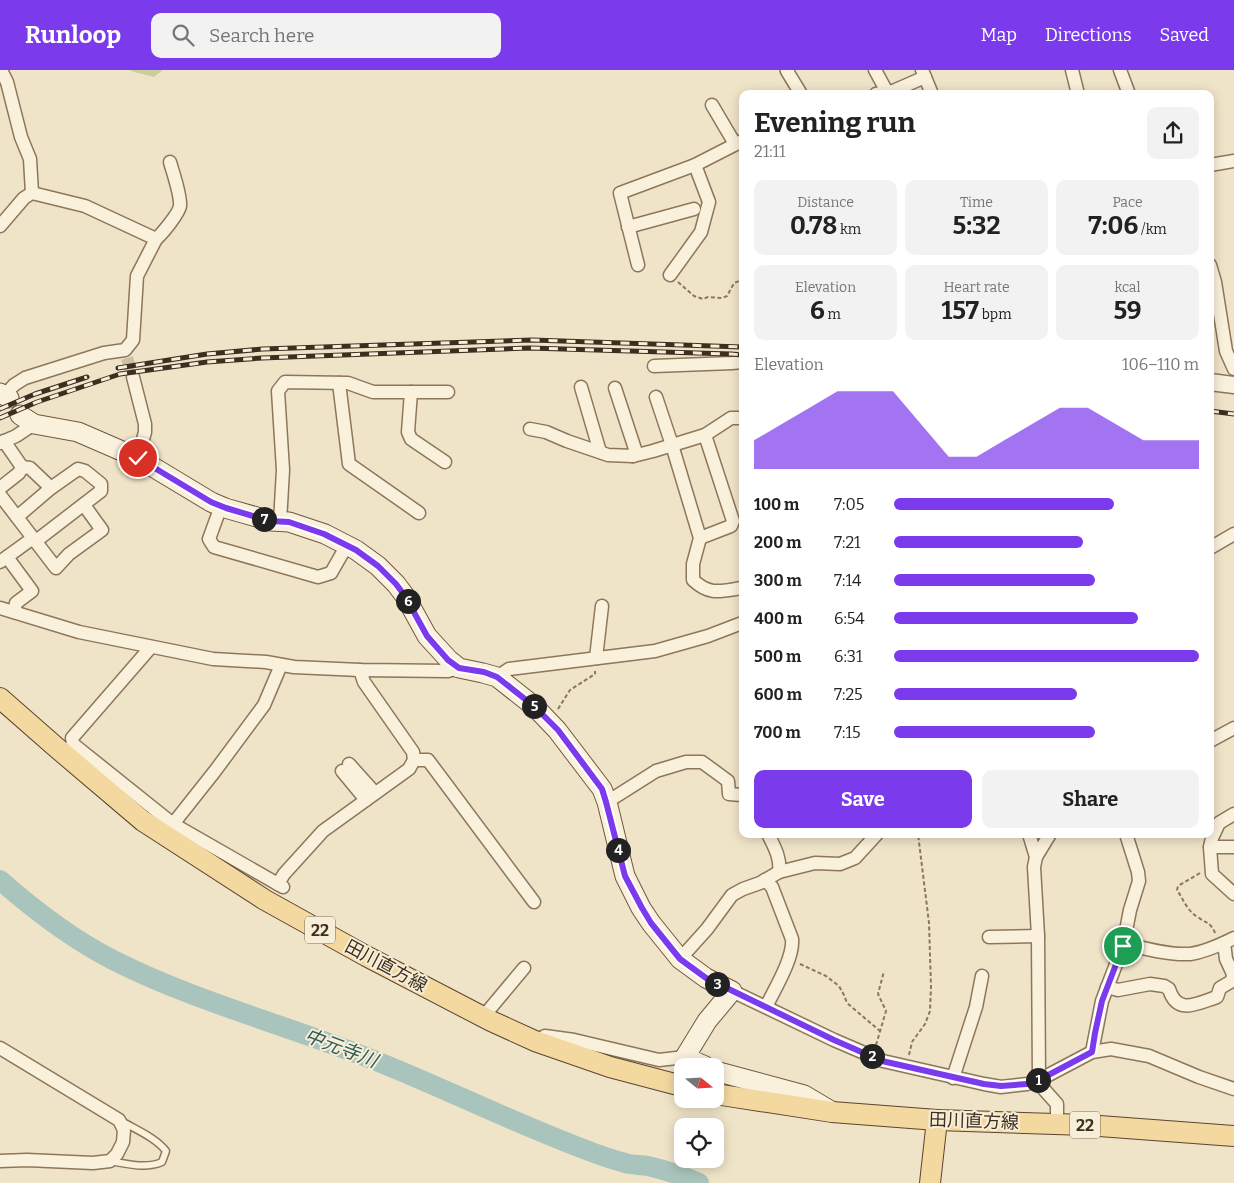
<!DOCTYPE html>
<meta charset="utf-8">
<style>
:root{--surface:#fff;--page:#f2f2f2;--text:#222;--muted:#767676;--accent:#7c3aed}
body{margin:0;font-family:Bitter,"Noto Sans JP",serif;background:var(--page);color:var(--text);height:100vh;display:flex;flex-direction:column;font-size:19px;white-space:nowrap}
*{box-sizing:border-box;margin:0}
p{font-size:16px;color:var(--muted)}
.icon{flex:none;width:28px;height:28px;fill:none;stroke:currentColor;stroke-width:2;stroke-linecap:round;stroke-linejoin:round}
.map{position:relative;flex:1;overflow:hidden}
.drawer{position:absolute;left:739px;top:20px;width:475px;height:748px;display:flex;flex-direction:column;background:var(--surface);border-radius:10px;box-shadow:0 2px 12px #0003}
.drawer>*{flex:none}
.needle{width:32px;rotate:108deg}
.fabs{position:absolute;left:674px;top:988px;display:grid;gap:10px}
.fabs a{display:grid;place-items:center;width:50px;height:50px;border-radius:10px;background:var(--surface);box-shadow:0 2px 12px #0003;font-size:25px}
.pin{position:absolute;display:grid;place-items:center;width:42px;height:42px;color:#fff;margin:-21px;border:2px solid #fff;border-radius:50%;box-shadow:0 1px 5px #0007}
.km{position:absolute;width:25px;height:25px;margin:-12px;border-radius:50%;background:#222;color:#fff;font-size:14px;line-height:25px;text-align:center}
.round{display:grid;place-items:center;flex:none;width:52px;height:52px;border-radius:10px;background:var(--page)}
.overview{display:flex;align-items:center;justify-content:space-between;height:85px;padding:0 15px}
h1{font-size:28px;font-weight:700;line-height:38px}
.metrics{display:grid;grid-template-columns:repeat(3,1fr);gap:8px;height:85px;padding:5px 15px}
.metrics div{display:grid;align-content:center;border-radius:10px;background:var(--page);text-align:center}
.metrics b{font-size:25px;font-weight:700}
.metrics small{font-size:14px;font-weight:400}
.metrics p{font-size:14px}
.chart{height:140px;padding:10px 15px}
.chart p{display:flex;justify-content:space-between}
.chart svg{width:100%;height:90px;margin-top:5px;fill:var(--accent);opacity:.7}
.button{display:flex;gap:10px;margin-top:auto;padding:10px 15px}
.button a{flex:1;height:58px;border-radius:10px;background:var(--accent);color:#fff;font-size:20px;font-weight:700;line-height:58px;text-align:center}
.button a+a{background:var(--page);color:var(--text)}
ul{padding:0 15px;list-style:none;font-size:16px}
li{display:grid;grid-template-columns:80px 60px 1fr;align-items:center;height:38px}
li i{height:12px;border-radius:6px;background:var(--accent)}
header{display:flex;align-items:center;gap:30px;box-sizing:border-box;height:70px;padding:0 25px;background:var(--accent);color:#fff}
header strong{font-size:24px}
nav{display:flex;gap:28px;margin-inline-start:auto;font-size:18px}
.search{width:350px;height:45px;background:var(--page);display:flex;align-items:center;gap:12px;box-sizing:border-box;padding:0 18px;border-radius:10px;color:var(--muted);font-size:19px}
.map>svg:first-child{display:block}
.green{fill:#c9cf9b}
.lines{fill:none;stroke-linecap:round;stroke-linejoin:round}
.river{stroke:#a9c4bc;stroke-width:20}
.minor-tunnel{stroke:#ccc0a6;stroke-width:12;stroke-dasharray:12 6;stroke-linecap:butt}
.service-casing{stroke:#8d765c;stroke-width:9}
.minor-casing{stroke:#8d765c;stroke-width:15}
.tertiary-casing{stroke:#8d765c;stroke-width:19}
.secondary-casing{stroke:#6f573f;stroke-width:21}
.primary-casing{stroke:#5b4430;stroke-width:22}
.path{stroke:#8d765c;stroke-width:2;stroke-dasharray:4 2.5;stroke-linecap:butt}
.service{stroke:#faf1dc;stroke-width:6}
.minor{stroke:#faf1dc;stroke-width:12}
.tertiary{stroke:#faf1dc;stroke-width:16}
.secondary{stroke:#faf1dc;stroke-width:19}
.primary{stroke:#f3d9a0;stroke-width:20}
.rail-casing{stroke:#3d2e20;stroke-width:5}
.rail{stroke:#f7eed8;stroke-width:3;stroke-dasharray:9;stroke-linecap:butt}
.route-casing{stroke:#fff;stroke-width:10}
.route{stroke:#7c3aed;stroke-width:6}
.labels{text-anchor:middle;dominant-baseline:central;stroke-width:4;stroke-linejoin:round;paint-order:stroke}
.shield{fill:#f7eed8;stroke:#756857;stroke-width:1}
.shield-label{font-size:16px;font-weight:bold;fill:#3d2e20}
.street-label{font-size:18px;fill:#3d2e20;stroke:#f7eed8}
.water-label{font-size:19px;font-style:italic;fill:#2f5d5a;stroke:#f7eed8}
</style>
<header>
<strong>Runloop</strong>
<div class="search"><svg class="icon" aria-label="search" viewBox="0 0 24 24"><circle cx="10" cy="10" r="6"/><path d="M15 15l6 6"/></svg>Search here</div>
<nav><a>Map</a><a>Directions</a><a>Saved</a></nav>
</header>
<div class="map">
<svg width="1234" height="1113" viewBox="0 0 1234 1113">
<rect width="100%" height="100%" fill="#f0e4c8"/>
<polygon class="green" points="130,0 163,0 154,7 134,2"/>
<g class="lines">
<path class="river" d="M 0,810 C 34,840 72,869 113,890 C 192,930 279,953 361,985 C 436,1014 507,1050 581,1078 C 596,1084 613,1090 629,1094 C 635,1095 642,1095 648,1096 C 665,1100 683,1106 699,1113"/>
<polyline class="minor-tunnel" points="127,288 133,307"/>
<defs>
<path id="service" d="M 110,1091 C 127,1094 146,1099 162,1092 L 166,1081 C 156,1068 137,1060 123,1052"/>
<g id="minor">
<polyline points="1,0 7,12 21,67 30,89 32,123"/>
<polyline points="788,0 787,1 801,24"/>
<polyline points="875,0 887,22"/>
<polyline points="922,0 932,24"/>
<polyline points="1072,0 1078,24"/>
<polyline points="1120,0 1129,24"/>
<polyline points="876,24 893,21 925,7"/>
<polyline points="712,35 735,74"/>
<polyline points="1210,95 1234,91"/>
<polyline points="0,156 24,128 32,123 85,136 156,169 137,206 133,270 125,280 104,283 25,308 14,315 5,325"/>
<polyline points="628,157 694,139"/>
<path d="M 156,169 C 163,163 179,143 180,136 C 181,125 173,103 170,92"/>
<polyline points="638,195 620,123 695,95 742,71"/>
<polyline points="1210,195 1215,212 1226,281 1234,299"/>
<polyline points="670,205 701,162 709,132 695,95"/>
<polyline points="654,296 732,293 742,292"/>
<polyline points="133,307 145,354 145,362 138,388"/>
<polyline points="339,313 349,394 419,443"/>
<polyline points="581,317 600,382"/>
<polyline points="615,318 635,379 633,386"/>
<polyline points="411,322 408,362 411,369 445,392"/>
<path d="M 656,327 L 672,375 L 700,468 L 693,494 L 693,510 C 710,526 721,521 742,518"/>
<polyline points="530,359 546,362 567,371 608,385 633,386 653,381 705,365 731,348 742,348"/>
<polyline points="4,371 22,397 30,398 51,418"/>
<polyline points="0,373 16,366 34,354"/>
<polyline points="0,418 19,403 22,397"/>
<polyline points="0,425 56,498 69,484 102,460 84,435"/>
<polyline points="221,436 209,469 214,477 318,507 331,503 347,475"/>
<polyline points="17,447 51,418 78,399 85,401 101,414 101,421 36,471"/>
<polyline points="280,452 283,400 278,321 285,312 348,313 373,322 448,322"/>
<polyline points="700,468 731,456 733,451 705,365"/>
<polyline points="1210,478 1234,464"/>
<polyline points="7,487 32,521 16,533 14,542"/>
<polyline points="0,492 33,468"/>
<polyline points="0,538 79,562 213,589 266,592 294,597 360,600 448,601 459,598"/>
<polyline points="151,577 72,668 73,674 173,754 283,817"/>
<polyline points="596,588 602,536"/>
<polyline points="497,607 509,599 655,581 708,566 742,553"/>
<polyline points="1210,671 1234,658"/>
<polyline points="414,690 428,690 534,832"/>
<polyline points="349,694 375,723"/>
<polyline points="342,701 366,730"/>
<polyline points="607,732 656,701 686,692 702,692 728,711 729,724 742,725"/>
<polyline points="1234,744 1219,753 1212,768 1210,777 1212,804 1234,824"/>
<polyline points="173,754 215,701 264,635 281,595"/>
<path d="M 768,764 C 774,776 781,788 779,802"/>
<polyline points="1029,764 1036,787"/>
<polyline points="1050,764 1036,787 1034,797 1038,866 1039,1010 1041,1016 1057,1034 1057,1054"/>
<polyline points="1210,777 1234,777"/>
<path d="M 765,810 L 772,817 L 792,869 C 794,888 774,920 766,937"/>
<polyline points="278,814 284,804 323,761 409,699 414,690 413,682 364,612 360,600"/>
<polyline points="989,867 1038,866"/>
<path d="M 1124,873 C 1145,879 1168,885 1190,884 C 1205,882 1220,875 1234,868"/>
<polyline points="680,889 707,859 732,825 743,819 760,813 779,802 815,793 840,794 855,788 877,764"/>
<path d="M 1107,917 L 1118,920 L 1150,914 L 1164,916 L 1169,919 C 1177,946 1198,933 1217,927 L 1220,918 L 1232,911 L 1233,904 L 1226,889 L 1224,873"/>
<polyline points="732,921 834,970 883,991 984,1014 1001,1017 1027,1014 1039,1010 1092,982 1111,979 1149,986 1199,1007 1234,1019"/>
<polyline points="483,947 524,898"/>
<polyline points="540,969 545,966 574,970 659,990 685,987"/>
<polyline points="0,978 119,1050 124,1060 123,1072 117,1084 110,1091 93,1093 27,1090 0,1091"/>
<polyline points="1092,982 1102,931 1123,876 1130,840 1139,811 1138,802 1126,764"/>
<polyline points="953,1008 976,937 982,906"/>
</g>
<polyline id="tertiary" points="1210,312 1234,315"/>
<g id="secondary">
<polyline points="0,323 9,328"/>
<polyline points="20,345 34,354 78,362 138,388 211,432 225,438 271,451 289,452 325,464 356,480 378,496 396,514 405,526 427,566 449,590 459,598 483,603 497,607 535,637 557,660 602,719 607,732 625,806 641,838 651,853 680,889 706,908 732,921 707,951 685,987 705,996"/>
<polyline points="715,1001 804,1025 831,1041"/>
</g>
<g id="primary">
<polyline points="0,628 57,678 143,751 265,830 366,886 491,951 535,971 610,997 682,1016"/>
<polyline points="715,1024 832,1042 937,1050 1086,1055 1234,1066"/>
<polyline points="930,1113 937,1050"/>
</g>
</defs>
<use href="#service" class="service-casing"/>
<use href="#minor" class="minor-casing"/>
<use href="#tertiary" class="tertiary-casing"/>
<use href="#secondary" class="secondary-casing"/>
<use href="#primary" class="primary-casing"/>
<g class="path">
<polyline points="678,212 694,226 703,229 708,227 722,228 727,226 734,213 742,210"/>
<polyline points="558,639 570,620 595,604 595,601"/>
<path d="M 1200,803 L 1178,816 L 1177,820 C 1183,829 1187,840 1196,846 C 1207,854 1210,851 1216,865"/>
<polyline points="800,894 826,906 839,916 844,925 847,933 880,961"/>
<polyline points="876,975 886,941 878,924 884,901"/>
<polyline points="909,985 912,972 925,954 930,941 931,917 929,853 918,764"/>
</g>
<use href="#service" class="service"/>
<use href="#minor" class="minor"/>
<use href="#tertiary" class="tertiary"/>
<use href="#secondary" class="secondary"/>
<use href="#primary" class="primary"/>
<defs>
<g id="rail">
<polyline points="118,298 207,284 263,279 532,270 742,277"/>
<polyline points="0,339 35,324 87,307"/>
<polyline points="1210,341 1234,344"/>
<polyline points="0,348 37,332 120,304 207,292 262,288 529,278 731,284 742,285"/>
</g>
</defs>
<use href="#rail" class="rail-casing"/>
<use href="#rail" class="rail"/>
</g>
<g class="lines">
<defs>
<polyline id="route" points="138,388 211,432 226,438 270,451 289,452 324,464 356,480 378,496 396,514 405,526 427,566 448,590 459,598 484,602 497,607 535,637 558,660 602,719 606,732 625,806 642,838 651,853 680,889 706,908 834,970 882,991 984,1014 1001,1016 1027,1014 1039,1010 1092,982 1095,963 1102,931 1123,876"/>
</defs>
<use href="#route" class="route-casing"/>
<use href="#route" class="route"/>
</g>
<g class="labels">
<g class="shield">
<rect x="305" y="846.5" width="30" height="27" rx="4"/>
<rect x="1070" y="1041.5" width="30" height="27" rx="4"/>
</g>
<g class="shield-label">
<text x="320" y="860">22</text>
<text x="1085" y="1055">22</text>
</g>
<g class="street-label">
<text transform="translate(386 896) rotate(28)">田川直方線</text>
<text transform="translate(974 1051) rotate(2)">田川直方線</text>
</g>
<g class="water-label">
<text transform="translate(341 978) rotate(21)">中元寺川</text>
</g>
</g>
</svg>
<div class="fabs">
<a><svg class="needle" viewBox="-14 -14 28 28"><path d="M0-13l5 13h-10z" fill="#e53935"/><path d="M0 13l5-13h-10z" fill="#767676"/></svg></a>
<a><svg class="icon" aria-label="locate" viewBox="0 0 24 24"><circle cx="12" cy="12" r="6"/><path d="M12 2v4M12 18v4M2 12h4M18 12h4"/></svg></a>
</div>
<div class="pin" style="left:1123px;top:876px;background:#1e9e55"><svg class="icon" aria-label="arrive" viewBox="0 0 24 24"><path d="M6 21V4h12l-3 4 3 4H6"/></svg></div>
<div class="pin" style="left:138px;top:388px;background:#d93025"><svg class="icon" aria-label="check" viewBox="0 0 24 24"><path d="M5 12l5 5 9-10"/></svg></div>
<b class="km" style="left:1038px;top:1010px">1</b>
<b class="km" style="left:872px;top:986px">2</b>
<b class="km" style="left:717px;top:914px">3</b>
<b class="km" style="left:618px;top:780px">4</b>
<b class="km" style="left:534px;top:636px">5</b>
<b class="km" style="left:408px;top:531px">6</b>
<b class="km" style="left:264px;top:449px">7</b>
<section class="drawer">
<div class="overview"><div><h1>Evening run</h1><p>21:11</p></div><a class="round"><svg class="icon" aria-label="share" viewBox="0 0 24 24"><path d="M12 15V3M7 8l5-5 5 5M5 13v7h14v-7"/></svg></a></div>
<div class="metrics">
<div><p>Distance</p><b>0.78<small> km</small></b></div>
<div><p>Time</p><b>5:32</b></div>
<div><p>Pace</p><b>7:06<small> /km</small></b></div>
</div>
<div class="metrics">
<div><p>Elevation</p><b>6<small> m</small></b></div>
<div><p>Heart rate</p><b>157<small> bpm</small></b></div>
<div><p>kcal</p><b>59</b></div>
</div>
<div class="chart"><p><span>Elevation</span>106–110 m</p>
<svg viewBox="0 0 160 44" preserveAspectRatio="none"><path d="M0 44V30L10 22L20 14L30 6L40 6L50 6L60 22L70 38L80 38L90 30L100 22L110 14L120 14L130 22L140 30L150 30L160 30V44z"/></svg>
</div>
<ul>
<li><b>100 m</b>7:05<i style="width:72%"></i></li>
<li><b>200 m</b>7:21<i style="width:62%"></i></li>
<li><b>300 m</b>7:14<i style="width:66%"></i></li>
<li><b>400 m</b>6:54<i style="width:80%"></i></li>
<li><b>500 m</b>6:31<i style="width:100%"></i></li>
<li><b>600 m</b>7:25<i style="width:60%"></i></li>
<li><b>700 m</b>7:15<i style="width:66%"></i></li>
</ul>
<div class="button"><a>Save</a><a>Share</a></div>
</section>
</div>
